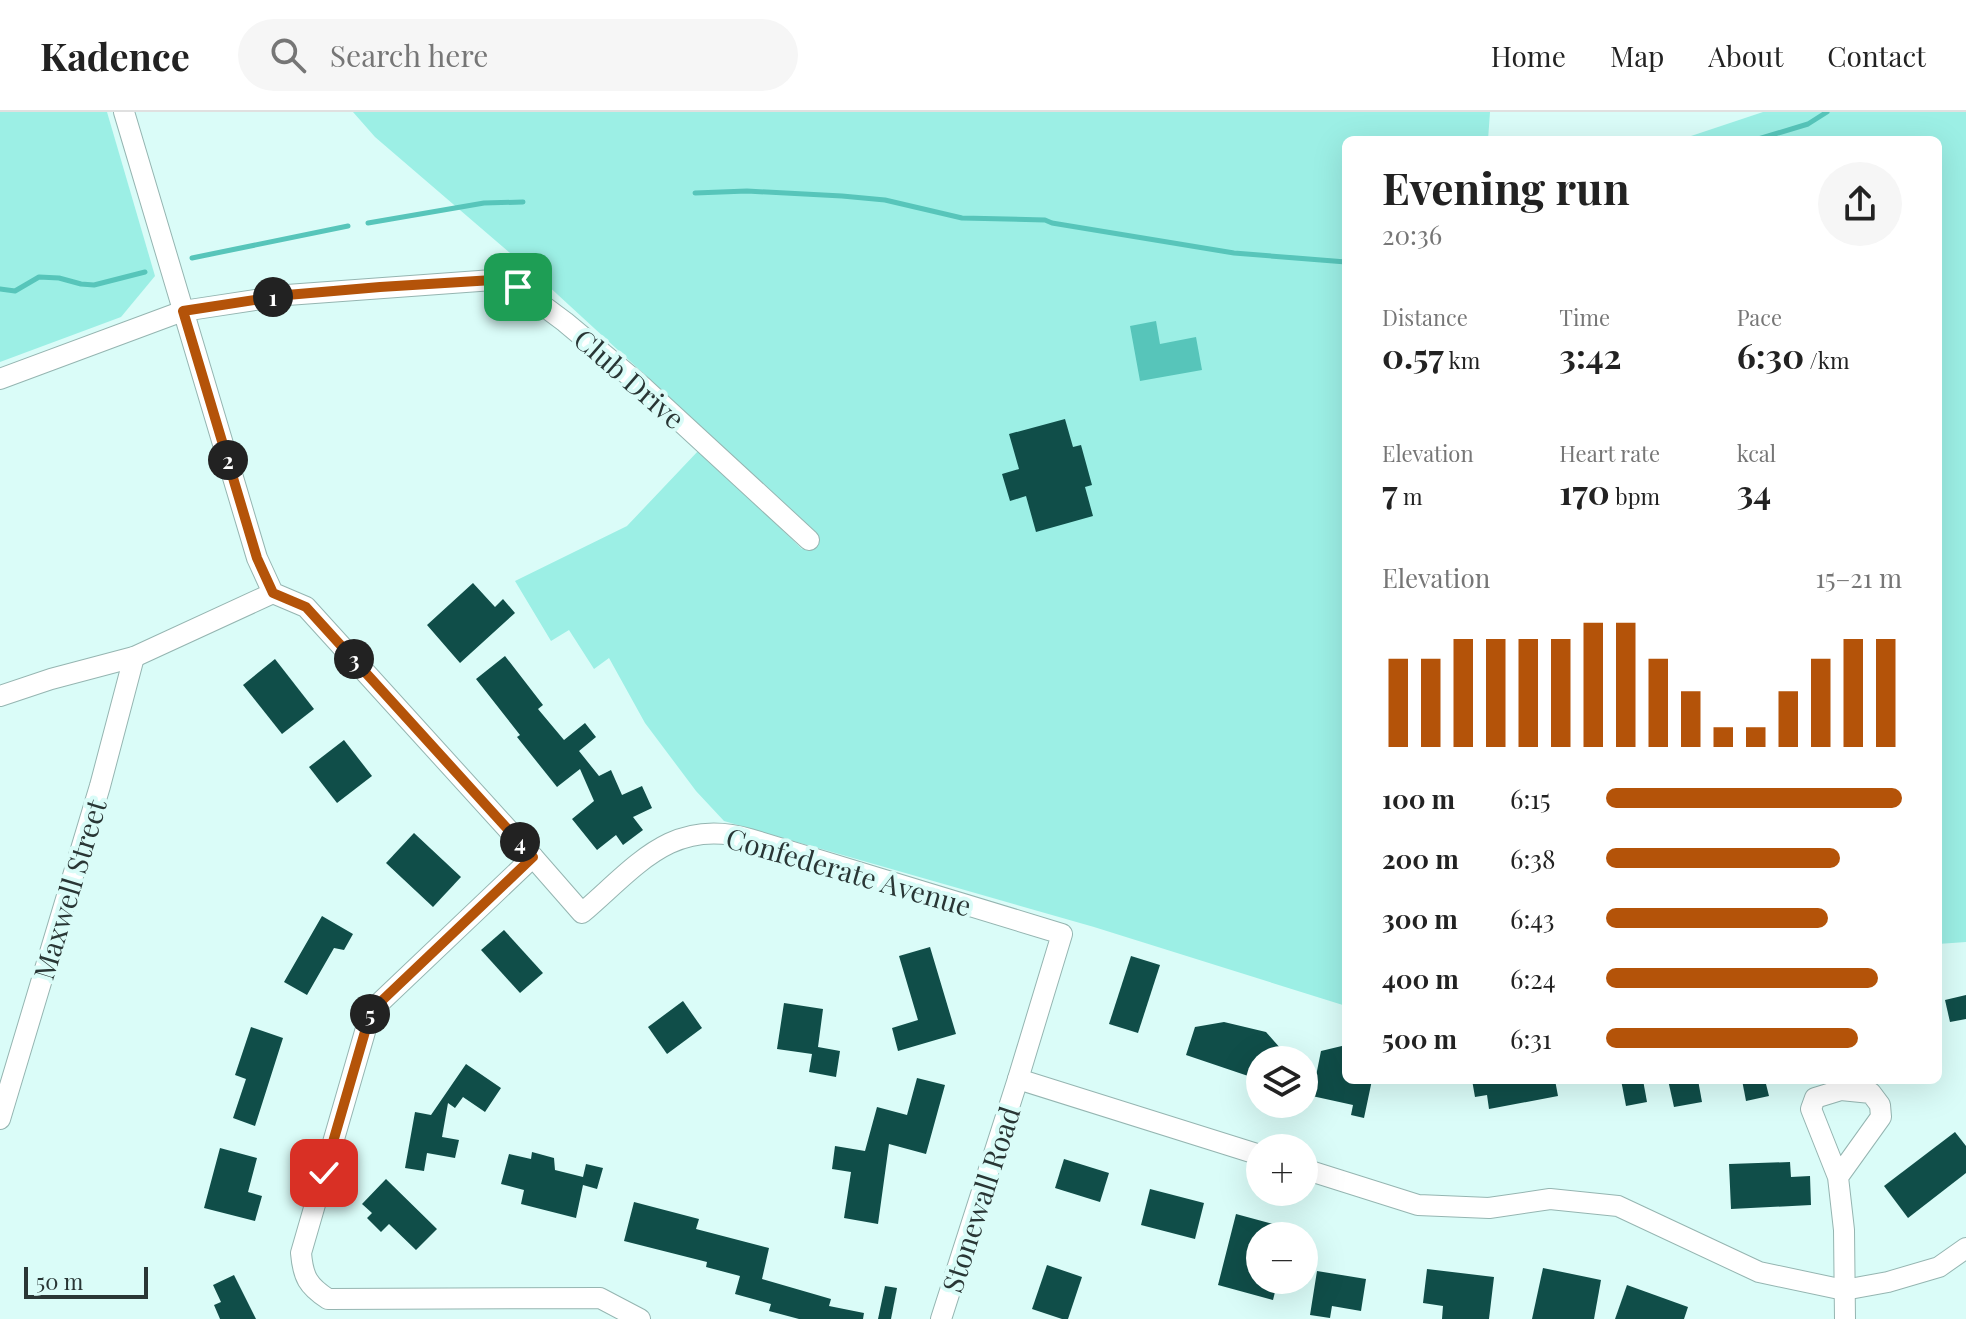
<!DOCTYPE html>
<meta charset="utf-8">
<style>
:root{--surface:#fff;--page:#f6f6f6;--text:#222;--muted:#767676;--line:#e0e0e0;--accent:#b45309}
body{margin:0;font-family:"Playfair Display",serif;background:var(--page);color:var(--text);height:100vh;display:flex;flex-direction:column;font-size:30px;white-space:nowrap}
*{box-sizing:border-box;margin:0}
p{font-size:26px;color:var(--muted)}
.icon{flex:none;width:44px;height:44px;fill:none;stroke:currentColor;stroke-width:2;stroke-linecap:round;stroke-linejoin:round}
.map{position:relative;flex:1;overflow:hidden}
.details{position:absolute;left:1342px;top:24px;width:600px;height:948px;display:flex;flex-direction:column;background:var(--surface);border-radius:12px;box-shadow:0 8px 32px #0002}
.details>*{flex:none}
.buttons{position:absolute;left:1246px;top:934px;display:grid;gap:16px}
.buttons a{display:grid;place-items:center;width:72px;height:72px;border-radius:50%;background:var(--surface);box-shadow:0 8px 32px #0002;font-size:40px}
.scale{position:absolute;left:24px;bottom:20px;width:124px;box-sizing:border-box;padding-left:8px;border:4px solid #293635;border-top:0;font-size:22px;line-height:28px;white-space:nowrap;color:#293635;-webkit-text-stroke:6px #dafcf8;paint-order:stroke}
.pin{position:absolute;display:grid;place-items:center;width:68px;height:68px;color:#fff;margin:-34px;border-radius:16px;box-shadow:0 4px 12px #0006}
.km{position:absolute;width:40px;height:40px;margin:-20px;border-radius:50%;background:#222;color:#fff;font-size:22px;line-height:40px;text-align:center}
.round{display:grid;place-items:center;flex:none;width:84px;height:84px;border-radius:42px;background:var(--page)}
.head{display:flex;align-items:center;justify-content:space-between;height:136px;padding:0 40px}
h1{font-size:44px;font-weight:700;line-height:60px}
.stats{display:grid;grid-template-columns:repeat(3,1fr);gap:12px;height:136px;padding:8px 40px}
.stats div{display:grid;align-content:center}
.stats b{font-size:34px;font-weight:700}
.stats small{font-size:22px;font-weight:400}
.stats p{font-size:22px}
.chart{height:224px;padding:16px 40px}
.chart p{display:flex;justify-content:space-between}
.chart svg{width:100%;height:144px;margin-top:8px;stroke:var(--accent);stroke-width:6}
ul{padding:0 40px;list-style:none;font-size:26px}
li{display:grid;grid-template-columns:128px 96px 1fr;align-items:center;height:60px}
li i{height:20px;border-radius:10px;background:var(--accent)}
header{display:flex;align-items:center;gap:48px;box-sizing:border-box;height:112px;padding:0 40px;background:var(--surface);border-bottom:2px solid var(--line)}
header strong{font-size:38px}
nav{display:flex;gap:44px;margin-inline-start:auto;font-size:28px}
.search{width:560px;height:72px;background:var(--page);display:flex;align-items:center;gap:20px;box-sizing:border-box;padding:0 28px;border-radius:44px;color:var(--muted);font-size:30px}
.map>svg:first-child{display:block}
.green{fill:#9cefe5}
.water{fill:#57c5ba}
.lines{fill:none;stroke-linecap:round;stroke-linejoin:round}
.stream{stroke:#57c5ba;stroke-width:5}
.building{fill:#104e49}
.minor-casing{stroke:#95b5b1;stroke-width:22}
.minor{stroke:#fff;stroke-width:20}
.route-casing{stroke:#fff;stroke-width:16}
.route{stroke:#b45309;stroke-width:10}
.labels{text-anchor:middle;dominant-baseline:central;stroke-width:8;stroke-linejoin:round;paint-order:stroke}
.street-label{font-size:28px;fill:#293635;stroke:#dafcf8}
</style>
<header>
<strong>Kadence</strong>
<div class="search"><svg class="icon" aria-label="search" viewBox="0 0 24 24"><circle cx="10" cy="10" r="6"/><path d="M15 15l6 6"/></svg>Search here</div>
<nav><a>Home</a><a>Map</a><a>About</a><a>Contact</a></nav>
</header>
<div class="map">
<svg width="1966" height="1207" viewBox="0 0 1966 1207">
<rect width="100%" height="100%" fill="#dafcf8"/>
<g class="green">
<polygon points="0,0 107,0 155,164 121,205 0,250"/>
<polygon points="353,0 1490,0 1488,28 1346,28 1346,894 1094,815 724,709 696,679 645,611 609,546 594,557 569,518 551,529 515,469 627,414 699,338 802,437 817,421 545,171 375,25"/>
<polygon points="1763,0 1966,0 1966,830 1938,832 1938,28 1679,28"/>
</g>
<polygon class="water" points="1156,209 1160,232 1196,225 1202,258 1140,269 1130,214"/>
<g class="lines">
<g class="stream">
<polyline points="1755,28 1808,12 1827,0"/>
<polyline points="695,81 747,79 842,84 885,88 962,106 1045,108 1052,111 1234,141 1346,150"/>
<polyline points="368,111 484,91 523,90"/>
<polyline points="192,146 348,114"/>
<polyline points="0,177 15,179 39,165 59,166 81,172 94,173 145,160"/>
</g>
</g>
<g class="building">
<polygon points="1065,307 1073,335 1081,333 1092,373 1085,375 1093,404 1036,420 1026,384 1010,389 1002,362 1019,357 1009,322"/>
<polygon points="473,471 495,495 503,487 515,501 460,551 427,513"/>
<polygon points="505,544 543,593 538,597 564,628 585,611 596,625 579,639 599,664 611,658 622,683 642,674 652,696 633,705 643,718 623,733 616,723 597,738 572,707 594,689 580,657 557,675 517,625 520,623 476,567"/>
<polygon points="275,547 314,597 282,622 243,573"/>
<polygon points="344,628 372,664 337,691 309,655"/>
<polygon points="414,721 461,765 433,795 386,751"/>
<polygon points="322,804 353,822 344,838 334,836 307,883 284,870"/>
<polygon points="504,818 543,861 520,881 481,838"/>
<polygon points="930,835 956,922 898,939 892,916 918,908 899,844"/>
<polygon points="1131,844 1160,853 1138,921 1109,912"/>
<polygon points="1966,883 1966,907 1950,910 1945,888"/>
<polygon points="683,889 702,916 667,942 648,915"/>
<polygon points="784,891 823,897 818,935 840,939 836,965 809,960 812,942 777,937"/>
<polygon points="1224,910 1266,920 1281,937 1277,948 1260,948 1260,968 1186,943 1195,915"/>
<polygon points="251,915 283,926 255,1014 233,1006 246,967 235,963"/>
<polygon points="1346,933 1346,968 1372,968 1364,1006 1351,1003 1353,993 1312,984 1321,939"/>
<polygon points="466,952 501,976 485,1000 463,985 455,996 448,991 442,1025 459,1028 455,1046 427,1041 424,1059 405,1056 415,1000 431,1003"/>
<polygon points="917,966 945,973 926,1042 889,1032 878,1112 844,1106 851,1060 832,1057 835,1034 865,1039 877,995 907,1003"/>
<polygon points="1472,968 1555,968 1558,984 1489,997 1487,983 1475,985"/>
<polygon points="1621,968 1643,968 1647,990 1626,994"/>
<polygon points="1668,968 1698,968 1702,990 1674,995"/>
<polygon points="1742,968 1765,968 1769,984 1746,989"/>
<polygon points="1955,1020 1966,1034 1966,1061 1908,1106 1884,1074"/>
<polygon points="220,1036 257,1046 248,1080 262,1084 255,1109 204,1096"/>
<polygon points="532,1040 554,1046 555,1058 583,1065 586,1052 603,1056 597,1077 583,1073 576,1106 521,1092 524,1078 501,1072 509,1042 531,1047"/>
<polygon points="1064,1047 1109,1061 1100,1090 1055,1076"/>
<polygon points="1790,1050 1791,1065 1810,1064 1811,1093 1731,1097 1729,1052"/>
<polygon points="386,1067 437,1117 416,1138 389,1112 381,1120 367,1106 372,1101 362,1092"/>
<polygon points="1150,1077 1204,1091 1195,1127 1141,1113"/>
<polygon points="634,1090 699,1107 696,1117 769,1136 762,1167 831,1187 829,1194 864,1201 863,1207 799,1207 769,1199 771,1192 735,1182 740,1164 706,1155 707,1150 624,1129"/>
<polygon points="1236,1102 1303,1120 1302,1124 1260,1124 1260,1168 1278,1168 1273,1188 1218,1173"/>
<polygon points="1047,1153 1082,1165 1068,1207 1062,1207 1032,1197"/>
<polygon points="1543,1156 1601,1168 1594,1207 1532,1207"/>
<polygon points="1427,1157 1494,1165 1489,1207 1442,1207 1443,1194 1423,1191"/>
<polygon points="1317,1159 1366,1167 1361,1199 1332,1194 1330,1206 1310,1203"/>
<polygon points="234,1163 256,1207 220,1207 214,1193 221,1190 213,1173"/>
<polygon points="1627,1173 1688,1195 1684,1207 1615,1207"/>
<polygon points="885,1174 897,1176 891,1207 878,1207"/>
</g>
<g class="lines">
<defs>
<g id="minor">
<path d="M 124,0 L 257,446 L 273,481 L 306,495 L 533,745 L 582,801 C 636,755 672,704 750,727 L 1062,822 L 1018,967 L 941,1207"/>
<polyline points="0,267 183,199 287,183 493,168 518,175 565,210 644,276 809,428"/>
<polyline points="0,584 51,567 134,545 273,481"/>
<path d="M 533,745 L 371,899 L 301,1141 C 303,1165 308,1174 328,1187 L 600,1186 L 640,1207"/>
<polyline points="1018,967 1260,1043"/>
<polyline points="0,1007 100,674 134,545"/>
<polyline points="1304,1057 1418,1093 1489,1096 1550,1087 1618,1094 1759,1160 1844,1178 1888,1170 1939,1155 1966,1136"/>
<polyline points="1838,1065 1881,1005 1880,993 1871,981 1841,978 1815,986 1811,997 1838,1065 1844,1118 1845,1207"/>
</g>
</defs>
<use href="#minor" class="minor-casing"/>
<use href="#minor" class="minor"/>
</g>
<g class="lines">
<defs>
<polyline id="route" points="324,1061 371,899 533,745 306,495 273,481 257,446 183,199 287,183 380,175 493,168 518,175"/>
</defs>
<use href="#route" class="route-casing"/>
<use href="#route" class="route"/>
</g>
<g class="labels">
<g class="street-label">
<text transform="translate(630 266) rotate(41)">Club Drive</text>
<text transform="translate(849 759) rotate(16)">Confederate Avenue</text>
<text transform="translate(69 777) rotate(-73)">Maxwell Street</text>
<text transform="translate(980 1087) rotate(-72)">Stonewall Road</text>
</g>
</g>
</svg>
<div class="buttons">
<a><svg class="icon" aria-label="layers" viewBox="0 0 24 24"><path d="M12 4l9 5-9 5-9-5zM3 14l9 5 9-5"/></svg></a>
<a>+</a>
<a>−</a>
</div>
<div class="scale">50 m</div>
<div class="pin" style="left:518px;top:175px;background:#1e9e55"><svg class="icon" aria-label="arrive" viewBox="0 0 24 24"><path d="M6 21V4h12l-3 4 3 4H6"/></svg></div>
<div class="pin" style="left:324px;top:1061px;background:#d93025"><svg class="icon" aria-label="check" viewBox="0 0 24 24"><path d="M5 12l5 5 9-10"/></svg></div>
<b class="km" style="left:273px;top:185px">1</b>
<b class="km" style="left:228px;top:348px">2</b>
<b class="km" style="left:354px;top:547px">3</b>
<b class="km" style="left:520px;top:730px">4</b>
<b class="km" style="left:370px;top:902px">5</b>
<section class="details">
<div class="head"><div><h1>Evening run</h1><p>20:36</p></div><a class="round"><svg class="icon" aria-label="share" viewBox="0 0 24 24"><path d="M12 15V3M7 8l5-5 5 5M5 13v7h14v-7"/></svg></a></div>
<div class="stats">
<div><p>Distance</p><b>0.57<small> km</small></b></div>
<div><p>Time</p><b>3:42</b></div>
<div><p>Pace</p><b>6:30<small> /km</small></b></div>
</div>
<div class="stats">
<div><p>Elevation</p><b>7<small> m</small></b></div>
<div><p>Heart rate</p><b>170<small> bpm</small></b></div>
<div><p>kcal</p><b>34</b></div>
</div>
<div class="chart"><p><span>Elevation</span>15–21 m</p>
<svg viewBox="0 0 160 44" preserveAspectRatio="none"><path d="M5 44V17M15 44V17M25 44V11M35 44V11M45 44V11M55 44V11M65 44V6M75 44V6M85 44V17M95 44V27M105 44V38M115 44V38M125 44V27M135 44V17M145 44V11M155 44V11"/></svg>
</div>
<ul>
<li><b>100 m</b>6:15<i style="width:100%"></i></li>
<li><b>200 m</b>6:38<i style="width:79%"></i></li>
<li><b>300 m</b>6:43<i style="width:75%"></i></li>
<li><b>400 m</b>6:24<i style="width:92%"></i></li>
<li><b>500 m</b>6:31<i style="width:85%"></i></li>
</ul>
</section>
</div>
